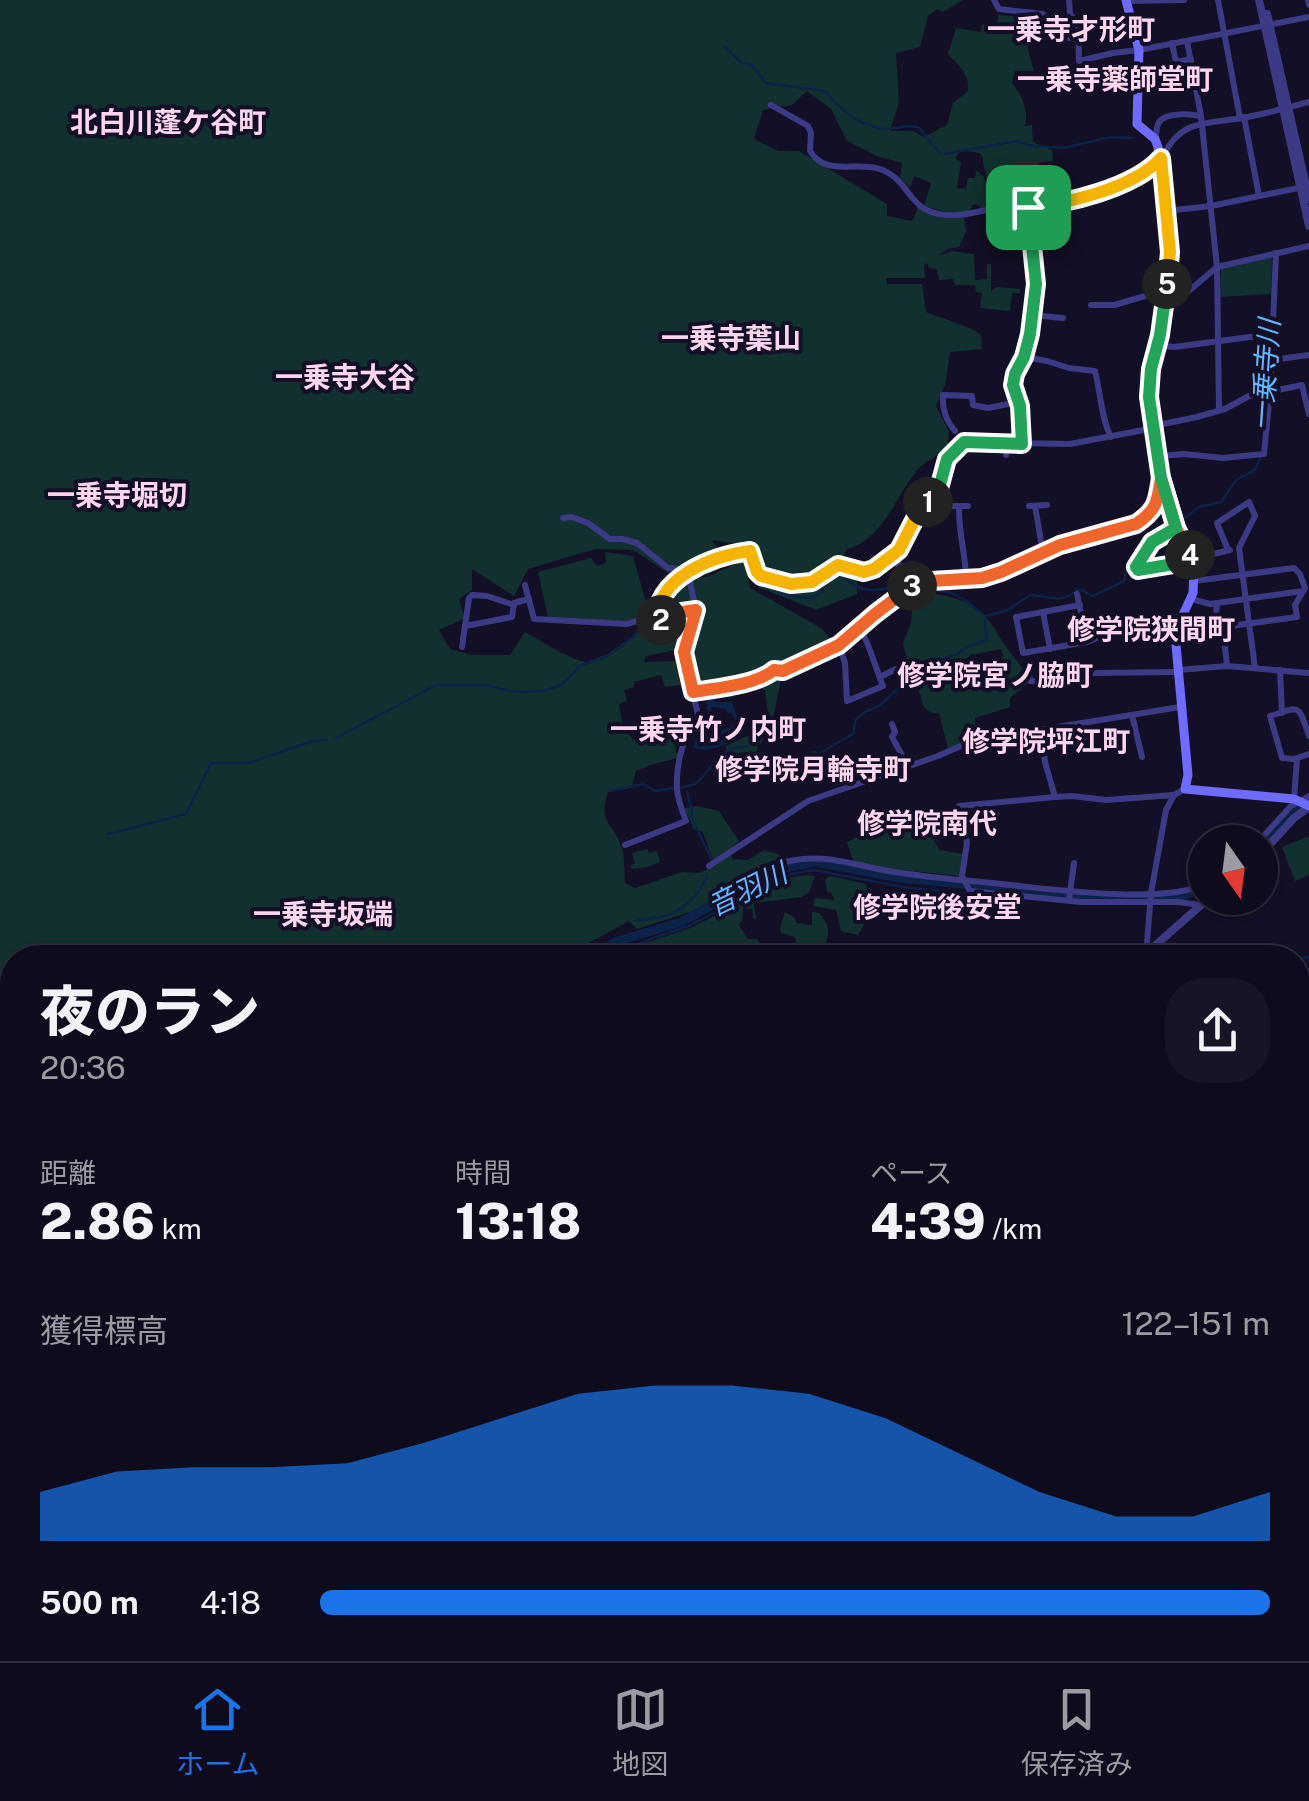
<!DOCTYPE html>
<html lang="ja">
<meta charset="utf-8">
<style>
:root{--surface:#0e0b1c;--page:#171425;--text:#f1f3f6;--muted:#9b9ba3;--line:#2e2b3b;--accent:#1a73e8}
body{margin:0;font-family:"Public Sans","Noto Sans JP",sans-serif;background:var(--page);color:var(--text);height:100vh;display:flex;flex-direction:column;font-size:38px;white-space:nowrap}
*{box-sizing:border-box;margin:0}
p{font-size:32px;color:var(--muted)}
.icon{flex:none;width:55px;height:55px;fill:none;stroke:currentColor;stroke-width:2;stroke-linecap:round;stroke-linejoin:round}
.map{position:relative;flex:1;overflow:hidden}
.details{position:absolute;left:0px;top:945px;width:1310px;height:718px;display:flex;flex-direction:column;background:var(--surface);border-radius:40px 40px 0 0;box-shadow:0 2px 8px #0004,0 0 0 2px var(--line)}
.details>*{flex:none}
.needle{width:65px;rotate:166deg}
.fabs{position:absolute;left:1188px;top:825px;display:grid;gap:20px}
.fabs a{display:grid;place-items:center;width:90px;height:90px;border-radius:50%;background:var(--surface);box-shadow:0 2px 8px #0004,0 0 0 2px var(--line);font-size:50px}
.pin{position:absolute;display:grid;place-items:center;width:85px;height:85px;color:#fff;margin:-42px;border-radius:20px;box-shadow:0 5px 15px #0006}
.km{position:absolute;width:50px;height:50px;margin:-25px;border-radius:50%;background:#222;color:#fff;font-size:28px;line-height:50px;text-align:center}
.round{display:grid;place-items:center;flex:none;width:105px;height:105px;border-radius:40px;background:var(--page)}
.summary{display:flex;align-items:center;justify-content:space-between;height:170px;padding:0 40px}
h1{font-size:55px;font-weight:800;line-height:75px}
.metrics{display:grid;grid-template-columns:repeat(3,1fr);gap:15px;height:170px;padding:10px 40px}
.metrics div{display:grid;align-content:center}
.metrics b{font-size:50px;font-weight:800}
.metrics small{font-size:28px;font-weight:400}
.metrics p{font-size:28px}
.chart{height:280px;padding:20px 40px}
.chart p{display:flex;justify-content:space-between}
.chart svg{width:100%;height:180px;margin-top:10px;fill:var(--accent);opacity:.7}
ul{padding:0 40px;list-style:none;font-size:32px}
li{display:grid;grid-template-columns:160px 120px 1fr;align-items:center;height:75px}
li i{height:25px;border-radius:12px;background:var(--accent)}
.tabs{display:flex;justify-content:space-around;align-items:center;height:140px;border-top:2px solid var(--line);background:var(--surface);font-size:28px;color:var(--muted)}
.tabs a{display:grid;justify-items:center;gap:5px}
.tabs .active{color:var(--accent)}
.map>svg:first-child{display:block}
.green{fill:#12302f;fill-rule:evenodd}
.water{fill:#0c2248;fill-rule:evenodd}
.lines{fill:none;stroke-linecap:round;stroke-linejoin:round}
.stream{stroke:#0c2248;stroke-width:2.5}
.river{stroke:#0c2248;stroke-width:9}
.minor{stroke:#3d3a85;stroke-width:6}
.tertiary{stroke:#3d3a85;stroke-width:8}
.secondary{stroke:#6f6bff;stroke-width:9}
.split-1-casing{stroke:#fff;stroke-width:20}
.split-2-casing{stroke:#fff;stroke-width:20}
.split-3-casing{stroke:#fff;stroke-width:20}
.split-4-casing{stroke:#fff;stroke-width:20}
.split-5-casing{stroke:#fff;stroke-width:20}
.split-6-casing{stroke:#fff;stroke-width:20}
.split-1{stroke:#22a559;stroke-width:12}
.split-2{stroke:#f5b400;stroke-width:12}
.split-3{stroke:#f0652b;stroke-width:12}
.split-4{stroke:#f0652b;stroke-width:12}
.split-5{stroke:#22a559;stroke-width:12}
.split-6{stroke:#f5b400;stroke-width:12}
.labels{text-anchor:middle;dominant-baseline:central;stroke-width:8;stroke-linejoin:round;paint-order:stroke}
.neighbourhood-label{font-size:28px;font-weight:bold;fill:#ffd6f0;stroke:#130f26}
.water-label{font-size:28px;font-style:italic;fill:#62b6ff;stroke:#130f26}
</style>
<div class="map">
<svg width="1309" height="1661" viewBox="0 0 1309 1661">
<rect width="100%" height="100%" fill="#130f26"/>
<g class="green">
<path d="M 0,0 L 963,0 L 943,12 L 937,9 L 928,16 L 920,47 L 896,53 L 899,102 L 890,131 L 913,131 L 924,137 L 947,125 L 953,103 L 968,91 C 970,74 959,66 948,54 L 956,28 L 981,32 L 982,24 L 998,25 L 998,15 L 1025,17 L 1027,46 L 1034,71 L 1015,71 L 1012,83 C 1022,95 1029,110 1025,126 L 1032,125 L 1033,142 L 1052,150 L 1053,161 L 1040,162 L 1039,166 L 1027,169 L 1026,175 L 1012,177 L 1009,207 L 992,207 L 990,205 L 990,209 L 982,209 L 977,204 L 972,205 L 971,212 L 954,214 L 924,206 L 931,183 L 914,176 L 910,188 L 900,177 L 902,163 L 877,156 L 847,141 L 831,109 L 807,91 L 792,105 L 763,110 L 754,139 L 778,151 L 799,151 L 887,204 L 887,216 L 912,221 L 918,208 C 932,216 948,221 964,217 L 966,232 L 959,247 L 947,249 L 938,256 L 952,251 L 974,254 L 975,280 L 987,279 L 987,264 L 991,264 L 991,292 L 996,287 L 1020,289 L 1020,293 L 1012,293 L 1010,311 L 980,308 L 982,293 L 976,292 L 975,285 L 955,285 L 953,279 L 939,280 L 937,269 L 929,268 L 927,263 L 924,265 L 925,278 L 886,278 L 887,284 L 922,284 L 926,312 L 972,329 L 981,335 L 982,349 L 950,352 L 945,385 L 936,406 L 949,432 L 947,449 C 938,455 928,460 920,467 C 895,494 886,538 847,549 L 842,559 L 857,579 L 857,594 L 816,610 L 758,587 L 758,547 L 711,540 L 721,552 L 725,566 L 707,575 L 668,573 L 633,550 L 595,549 L 528,569 L 514,596 L 472,569 L 472,590 L 459,599 L 465,618 L 439,630 L 450,649 L 473,655 L 510,655 L 525,632 C 543,642 562,655 581,661 C 605,669 637,634 653,618 L 657,625 L 671,614 L 690,612 L 692,615 L 680,649 L 646,656 L 644,662 L 677,661 L 677,655 L 682,654 L 690,690 L 685,691 L 683,685 L 665,687 L 661,675 L 634,682 L 634,687 L 624,690 L 627,701 L 619,704 C 621,719 623,732 636,741 L 669,733 L 672,734 L 678,758 L 650,765 L 636,771 L 632,785 L 608,792 C 597,823 614,823 622,848 C 625,858 624,872 625,883 L 635,888 L 682,872 L 699,873 L 715,866 L 703,832 L 694,829 L 684,808 L 698,806 L 719,811 L 739,841 L 730,849 L 732,859 L 748,860 L 764,850 L 778,854 L 781,859 L 779,863 L 690,912 L 637,929 L 629,921 L 574,951 L 555,957 L 12,958 L 12,1650 L 881,1650 L 883,1661 L 0,1661 ZM 959,150 L 980,153 L 983,157 C 982,169 989,177 987,190 L 984,177 L 976,170 L 975,178 L 968,178 L 966,189 L 957,188 L 961,162 L 956,159 Z"/>
<polygon points="1272,256 1271,294 1220,297 1221,269"/>
<polygon points="605,552 633,556 646,603 653,612 637,621 549,621 538,572 591,558 597,566 606,563"/>
<polygon points="744,560 750,588 821,628 835,643 781,668 770,668 769,671 777,673 781,680 770,733 758,746 756,753 764,757 793,753 799,756 815,751 820,754 785,778 774,781 757,769 754,758 745,752 730,755 725,746 747,736 757,738 769,721 765,690 755,687 735,688 733,698 722,696 720,692 695,689 688,658 693,648 690,630 698,610 691,576 707,577"/>
<path d="M 687,576 L 693,607 L 660,617 C 659,599 674,587 687,576 Z"/>
<path d="M 932,594 C 954,595 974,604 989,621 C 996,629 1000,640 1007,648 C 1016,660 1024,668 1028,683 L 1010,698 L 1010,707 L 975,718 L 976,737 L 948,749 L 939,713 L 931,713 L 923,706 L 918,687 L 904,680 L 909,665 L 903,644 L 911,622 L 913,602 L 919,602 ZM 1001,649 L 1003,655 L 998,675 L 970,679 L 970,686 L 957,689 L 953,672 L 948,668 L 948,663 L 968,658 L 970,655 Z"/>
<polygon points="911,818 912,836 930,835 940,850 963,854 960,876 883,868 853,861 847,842 862,834"/>
<polygon points="1309,836 1309,875 1295,881 1282,847"/>
<polygon points="647,849 649,853 657,851 660,862 648,867 631,869 631,866 635,863 632,853"/>
<polygon points="806,875 815,876 809,892 802,897 754,903 756,919 753,918 752,909 743,908 742,921 738,924 748,939 757,939 762,946 764,955 772,957 752,957 754,951 749,958 735,953 723,958 627,957 637,946 693,927 787,878"/>
<path d="M 831,876 L 866,884 C 870,900 868,923 858,935 L 841,931 L 836,910 L 813,906 L 815,898 L 835,900 L 831,893 L 827,892 L 825,879 Z"/>
<path d="M 785,912 L 794,917 L 797,923 L 812,925 L 812,912 L 820,913 C 827,924 831,928 826,942 L 832,948 L 820,953 L 818,943 L 797,944 L 795,937 L 781,933 L 780,928 Z"/>
<polygon points="1309,998 1309,1341 1298,1333 1298,1008"/>
<polygon points="994,1650 1069,1650 1063,1652 1063,1661 990,1661 990,1651"/>
</g>
<path class="water" d="M 712,693 L 714,695 L 716,702 L 732,702 L 741,728 L 741,737 C 728,743 709,754 694,748 C 695,736 699,731 709,726 L 710,720 C 706,713 704,699 712,693 ZM 711,707 L 726,709 L 727,713 L 732,714 L 737,723 C 729,731 716,729 708,735 L 713,722 Z"/>
<g class="lines">
<g class="stream">
<path d="M 725,47 L 742,63 L 752,65 L 766,83 L 825,91 C 841,110 860,127 886,129 C 896,129 910,123 919,128 C 923,131 932,147 940,153"/>
<polyline points="944,154 1017,141 1033,146 1063,148 1111,137 1133,138"/>
<polyline points="1178,523 1199,507 1221,502 1236,480 1255,470 1261,456"/>
<path d="M 693,578 L 725,561 L 748,556 L 757,581 C 772,587 806,608 821,592 C 822,591 828,578 829,577 C 849,570 844,583 860,588 C 873,592 884,589 897,586 L 913,600 C 919,599 924,595 929,593 C 950,584 971,605 985,616 L 1008,610 L 1030,595 C 1046,595 1063,605 1075,591 L 1082,590 L 1092,596 L 1124,581 L 1126,572 L 1134,565"/>
<polyline points="336,738 436,685 487,685 509,691 521,692 543,691 562,685 580,666 608,655 632,638 644,622 659,614 667,599 686,582"/>
<path d="M 750,751 L 752,762 C 759,764 767,769 776,769 C 797,769 833,745 853,734 L 856,719 L 865,712 L 879,706 L 908,679 L 928,670 L 944,658 L 958,654 L 964,648 L 987,640 L 985,620"/>
<polyline points="681,788 695,784 702,778 716,760 729,749 748,746"/>
<polyline points="610,791 644,784 655,791 674,788"/>
<polyline points="687,792 692,812 691,817 712,860"/>
<polyline points="108,834 186,814 211,763 249,763 313,741 327,740"/>
<path d="M 635,920 C 671,919 691,909 707,877"/>
<polyline points="625,958 637,944 691,925 786,875 814,870 903,887 969,894"/>
<polyline points="1247,958 1253,952 1270,958"/>
<polyline points="1292,958 1306,958 1309,956"/>
<polyline points="0,1439 6,1429 12,1400"/>
<path d="M 0,1546 C 3,1533 5,1519 12,1508"/>
<polyline points="733,1650 738,1661"/>
</g>
<g class="river">
<polyline points="1260,846 1291,812 1309,801"/>
<polyline points="596,958 615,942 681,922 779,869 815,862 900,878 1107,898 1178,897 1205,889"/>
<polyline points="0,1326 12,1331"/>
<polyline points="987,1661 988,1650"/>
</g>
<g class="minor">
<path d="M 994,0 L 999,9 L 1043,14 C 1047,38 1056,36 1077,39"/>
<polyline points="1069,0 1070,14 1078,24 1079,61 1113,53 1139,50 1309,17"/>
<polyline points="1218,0 1240,118"/>
<polyline points="1308,0 1309,5"/>
<polyline points="1126,1 1184,0"/>
<polyline points="1187,41 1201,116 1217,267 1219,410"/>
<polyline points="1172,43 1176,62 1191,59"/>
<path d="M 771,105 L 808,126 L 811,133 L 810,151 C 826,177 856,161 880,169 C 910,180 907,208 939,214 C 958,218 973,212 992,209 C 1007,207 1022,208 1038,206 C 1078,202 1119,189 1153,166 C 1167,156 1167,139 1189,128 C 1205,121 1225,121 1242,118 C 1264,114 1287,108 1309,102"/>
<polyline points="1244,117 1259,196"/>
<path d="M 1155,139 C 1157,133 1156,127 1159,122 C 1166,112 1190,114 1201,116"/>
<polyline points="1166,211 1211,206 1303,187"/>
<polyline points="1165,299 1184,295 1217,267 1309,246"/>
<polyline points="1091,305 1114,305 1166,290"/>
<polyline points="1032,315 1063,318"/>
<polyline points="1157,345 1174,347 1273,334"/>
<path d="M 1024,357 L 1047,361 L 1069,368 L 1095,371 C 1100,390 1102,422 1111,437"/>
<polyline points="1272,360 1309,355"/>
<polyline points="1153,426 1197,417 1225,409 1249,396 1302,385 1309,414"/>
<path d="M 955,431 C 946,420 942,410 943,395 L 972,396 L 973,405 L 988,408 L 1018,402"/>
<polyline points="1006,443 1006,455"/>
<polyline points="1021,443 1020,406 1013,385 1015,374 1024,357 1030,334 1035,283 1028,207"/>
<polyline points="1159,456 1184,454 1223,458 1264,454 1270,392 1276,253"/>
<polyline points="949,506 968,506"/>
<path d="M 959,506 C 958,531 966,555 966,580"/>
<polyline points="1029,506 1047,505"/>
<polyline points="1035,506 1043,553"/>
<polyline points="563,518 572,517 588,523 610,539 622,539 637,543 668,568 691,570"/>
<polyline points="1176,528 1152,542 1136,567 1138,570 1193,561"/>
<polyline points="1228,550 1217,523 1249,502 1255,516 1239,548 1255,668"/>
<polyline points="1192,559 1230,550"/>
<polyline points="1194,581 1294,568 1300,574 1305,588 1295,605 1297,617 1223,627"/>
<path d="M 525,585 L 534,619 L 627,624 C 658,616 651,606 669,588 C 688,567 722,554 750,551 L 757,572 L 761,577 C 803,585 801,590 838,565 C 875,573 868,573 899,550"/>
<polyline points="906,589 898,577 899,550 920,509 938,492 947,459 964,442 1070,444 1154,428"/>
<polyline points="1077,594 1087,642"/>
<polyline points="1191,599 1210,604 1303,591"/>
<polyline points="1217,603 1215,627 1223,627 1227,666"/>
<polyline points="1080,605 1016,617 1023,653 1087,642 1145,620 1182,617"/>
<polyline points="1043,612 1050,649"/>
<polyline points="465,626 512,617 514,603 529,599"/>
<polyline points="652,627 668,614 696,609"/>
<path d="M 839,645 L 845,663 L 847,701 L 883,686 C 875,667 870,645 860,628"/>
<polyline points="462,647 469,598 472,595 487,596 514,605"/>
<polyline points="1178,670 1227,666 1309,673"/>
<polyline points="1280,670 1282,713"/>
<polyline points="1029,673 1030,681 1057,682 1063,680 1089,679 1092,673 1177,672"/>
<polyline points="880,677 896,669"/>
<path d="M 693,692 C 716,688 756,685 774,671 L 783,671 L 839,645 L 905,590 L 931,581 L 981,578 L 1001,572 L 1060,545 L 1136,524 L 1149,514 L 1157,503 L 1160,484"/>
<polyline points="1132,715 1142,757"/>
<polyline points="892,724 895,732 892,737 908,766"/>
<polyline points="1041,729 1045,762 1055,797"/>
<path d="M 1309,736 C 1298,702 1300,707 1270,716 L 1282,758 L 1294,759 L 1309,754"/>
<polyline points="1174,795 1106,800 1072,796 1055,797 959,806 967,843 962,876 970,891 1081,902 1179,902 1200,905"/>
<polyline points="1294,799 1297,759"/>
<polyline points="1258,842 1291,806 1309,796"/>
<path d="M 625,845 L 686,821 C 682,811 678,800 677,789 C 676,769 681,733 700,723 L 683,652 L 696,609 L 688,574"/>
<path d="M 782,863 C 824,851 853,866 895,872 C 930,878 965,880 1001,884 C 1050,889 1163,905 1205,884"/>
<polyline points="709,866 808,801 938,756 972,741 1180,707"/>
<polyline points="1069,900 1074,863"/>
<polyline points="1184,958 1148,950 1147,943 1151,893 1166,810 1174,795 1185,789"/>
<polyline points="1298,986 1309,987"/>
<polyline points="1298,1002 1309,993"/>
<polyline points="1298,1356 1309,1382"/>
<polyline points="1298,1392 1309,1387"/>
<polyline points="1298,1430 1309,1424"/>
<polyline points="1298,1455 1305,1455 1309,1458"/>
<polyline points="1298,1497 1309,1489"/>
<polyline points="1298,1547 1309,1545"/>
<polyline points="1298,1576 1301,1581 1309,1624 1298,1626"/>
<polyline points="938,1650 947,1661"/>
<polyline points="1234,1650 1237,1661"/>
<polyline points="1262,1650 1264,1661"/>
<polyline points="891,1661 907,1650"/>
<polyline points="959,1661 960,1650"/>
<polyline points="1149,1661 1205,1653 1213,1650"/>
</g>
<g class="tertiary">
<polyline points="1259,0 1309,226"/>
<polyline points="1267,14 1309,199"/>
<polyline points="1260,855 1294,818 1309,807"/>
<polyline points="1141,958 1209,898"/>
</g>
<polyline class="secondary" points="1126,0 1139,50 1137,124 1155,139 1158,147 1169,262 1163,315 1151,369 1149,397 1161,478 1176,526 1192,559 1194,569 1193,593 1182,617 1176,645 1188,775 1185,789 1294,799 1309,806"/>
</g>
<g class="lines">
<defs>
<polyline id="split-1" points="928,502 938,492 947,459 964,442 1022,444 1020,406 1013,385 1015,374 1024,357 1030,334 1036,284 1028,207"/>
<path id="split-2" d="M 661,620 L 657,623 C 654,578 712,556 750,551 L 757,572 L 761,576 L 791,584 L 812,582 L 838,565 L 864,572 L 874,569 L 899,550 L 920,509 L 928,502"/>
<path id="split-3" d="M 661,620 L 668,614 L 696,610 L 684,652 L 693,692 C 716,688 756,685 774,670 L 783,671 L 839,645 L 875,614 L 912,586"/>
<path id="split-4" d="M 912,586 L 931,581 L 982,578 L 1001,572 L 1060,545 L 1136,524 C 1158,509 1157,501 1161,478 L 1176,528 L 1190,555"/>
<polyline id="split-5" points="1167,284 1160,335 1151,369 1149,397 1161,478 1176,528 1152,542 1136,567 1138,570 1192,561 1190,555"/>
<path id="split-6" d="M 1028,207 C 1067,204 1134,188 1161,158 L 1170,252 L 1167,284"/>
</defs>
<use href="#split-1" class="split-1-casing"/>
<use href="#split-2" class="split-2-casing"/>
<use href="#split-3" class="split-3-casing"/>
<use href="#split-4" class="split-4-casing"/>
<use href="#split-5" class="split-5-casing"/>
<use href="#split-6" class="split-6-casing"/>
<use href="#split-1" class="split-1"/>
<use href="#split-2" class="split-2"/>
<use href="#split-3" class="split-3"/>
<use href="#split-4" class="split-4"/>
<use href="#split-5" class="split-5"/>
<use href="#split-6" class="split-6"/>
</g>
<g class="labels">
<g class="neighbourhood-label">
<text x="1071" y="28">一乗寺才形町</text>
<text x="1115" y="78">一乗寺薬師堂町</text>
<text x="168" y="121">北白川蓬ケ谷町</text>
<text x="731" y="337">一乗寺葉山</text>
<text x="345" y="376">一乗寺大谷</text>
<text x="117" y="494">一乗寺堀切</text>
<text x="1151" y="628">修学院狭間町</text>
<text x="995" y="674">修学院宮ノ脇町</text>
<text x="708" y="728">一乗寺竹ノ内町</text>
<text x="1046" y="740">修学院坪江町</text>
<text x="813" y="768">修学院月輪寺町</text>
<text x="927" y="822">修学院南代</text>
<text x="937" y="906">修学院後安堂</text>
<text x="323" y="913">一乗寺坂端</text>
</g>
<g class="water-label">
<text transform="translate(1265 375) rotate(-86)">一乗寺川</text>
<text transform="translate(747 889) rotate(-26)">音羽川</text>
</g>
</g>
</svg>
<div class="fabs">
<a><svg class="needle" viewBox="-14 -14 28 28"><path d="M0-13l5 13h-10z" fill="#e53935"/><path d="M0 13l5-13h-10z" fill="#9b9ba3"/></svg></a>
</div>
<div class="pin" style="left:1028px;top:207px;background:#1e9e55"><svg class="icon" aria-label="arrive" viewBox="0 0 24 24"><path d="M6 21V4h12l-3 4 3 4H6"/></svg></div>
<b class="km" style="left:928px;top:502px">1</b>
<b class="km" style="left:661px;top:620px">2</b>
<b class="km" style="left:912px;top:586px">3</b>
<b class="km" style="left:1190px;top:555px">4</b>
<b class="km" style="left:1167px;top:284px">5</b>
<section class="details">
<div class="summary"><div><h1>夜のラン</h1><p>20:36</p></div><a class="round"><svg class="icon" aria-label="share" viewBox="0 0 24 24"><path d="M12 15V3M7 8l5-5 5 5M5 13v7h14v-7"/></svg></a></div>
<div class="metrics">
<div><p>距離</p><b>2.86<small> km</small></b></div>
<div><p>時間</p><b>13:18</b></div>
<div><p>ペース</p><b>4:39<small> /km</small></b></div>
</div>
<div class="chart"><p><span>獲得標高</span>122–151 m</p>
<svg viewBox="0 0 160 44" preserveAspectRatio="none"><path d="M0 44V32L10 27L20 26L30 26L40 25L50 20L60 14L70 8L80 6L90 6L100 8L110 14L120 23L130 32L140 38L150 38L160 32V44z"/></svg>
</div>
<ul>
<li><b>500 m</b>4:18<i style="width:100%"></i></li>
</ul>
</section>
</div>
<nav class="tabs">
<a class="active"><svg class="icon" aria-label="home" viewBox="0 0 24 24"><path d="M3 11l9-7 9 7M6 9v11h12V9"/></svg>ホーム</a>
<a><svg class="icon" aria-label="map" viewBox="0 0 24 24"><path d="M3 6l6-2 6 2 6-2v14l-6 2-6-2-6 2zM9 4v14M15 6v14"/></svg>地図</a>
<a><svg class="icon" aria-label="saved" viewBox="0 0 24 24"><path d="M7 4h10v16l-5-4-5 4z"/></svg>保存済み</a>
</nav>
